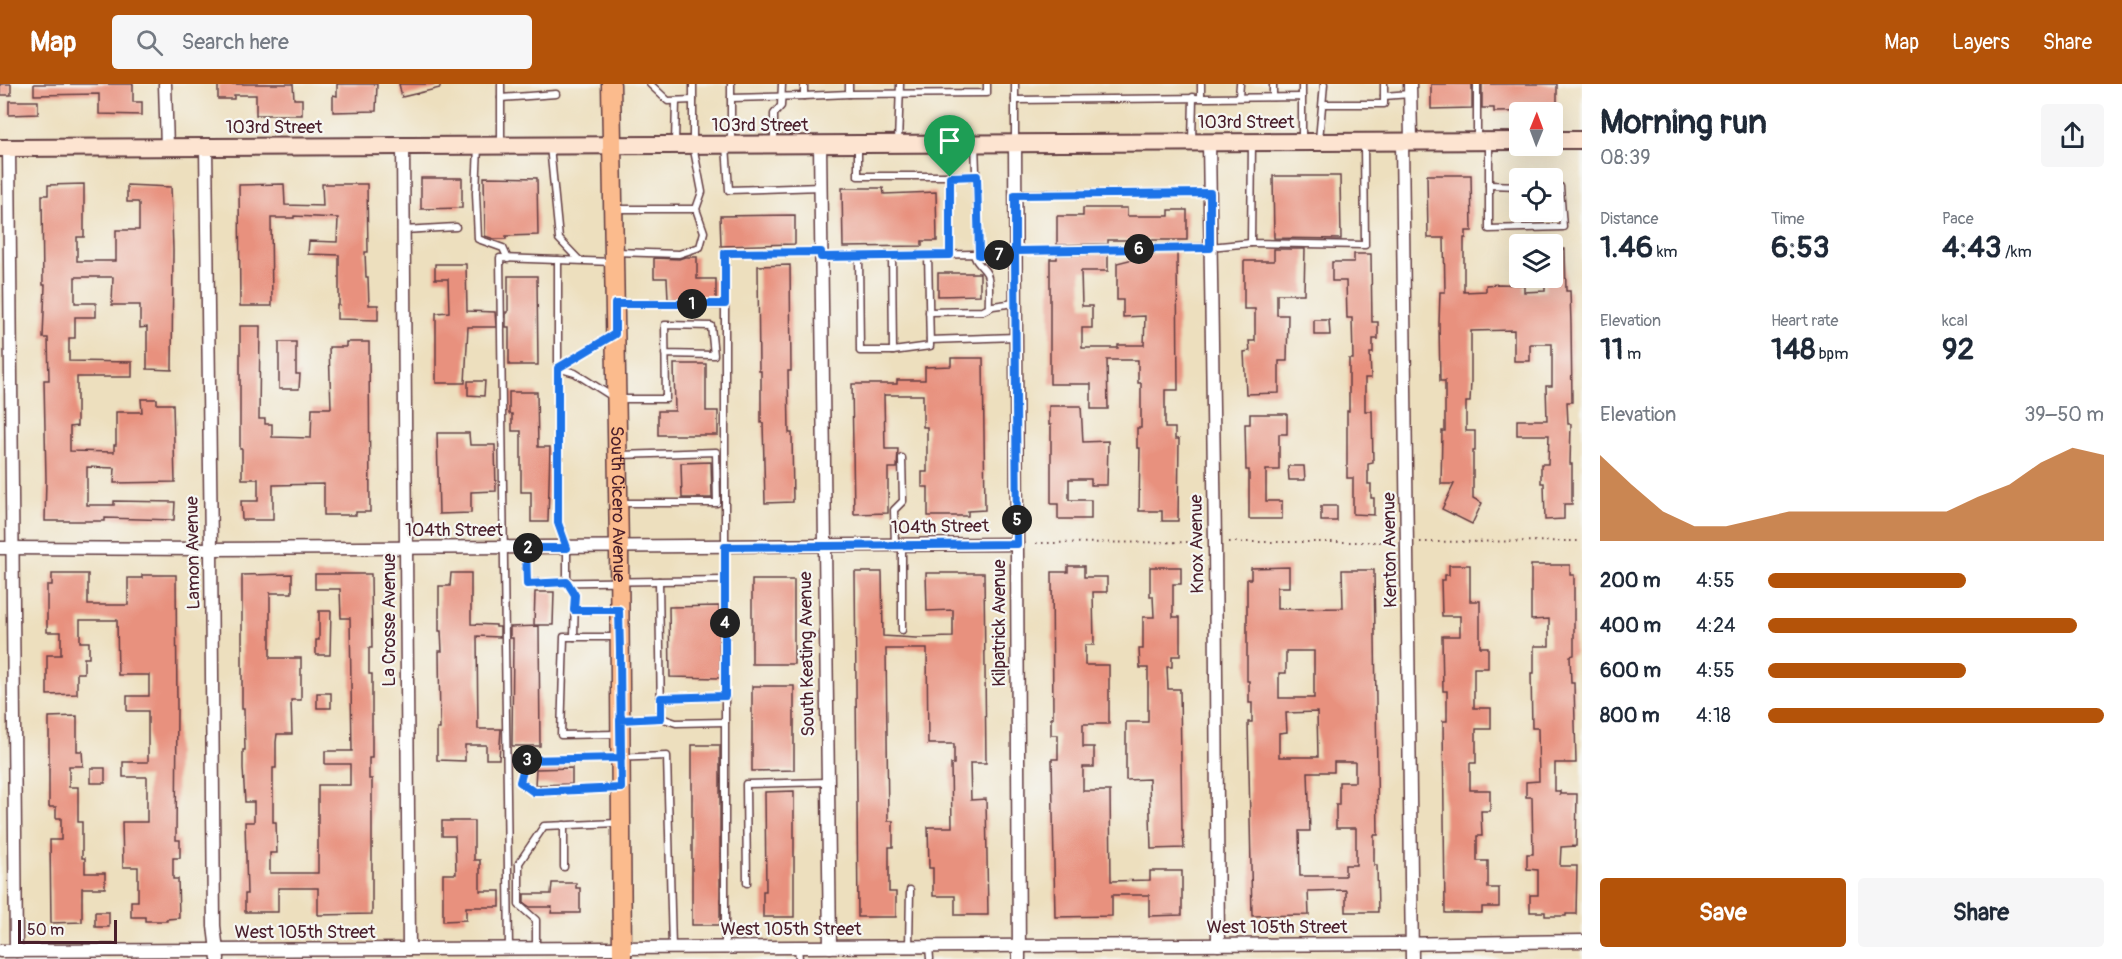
<!DOCTYPE html>
<meta charset="utf-8">
<style>
:root{--surface:#fff;--page:#f6f6f7;--text:#1f2937;--muted:#747a83;--accent:#b45309}
body{margin:0;font-family:Pangolin,sans-serif;background:var(--page);color:var(--text);height:100vh;display:flex;flex-direction:column;font-size:22px;white-space:nowrap}
*{box-sizing:border-box;margin:0}
p{font-size:20px;color:var(--muted)}
.icon{flex:none;width:33px;height:33px;fill:none;stroke:currentColor;stroke-width:2;stroke-linecap:round;stroke-linejoin:round}
.map{position:relative;flex:1;overflow:hidden}
.drawer{display:flex;flex-direction:column;background:var(--surface);width:540px}
.drawer>*{flex:none}
.needle{width:39px;rotate:1deg}
.controls{position:absolute;left:1509px;top:18px;display:grid;gap:12px}
.controls a{display:grid;place-items:center;width:54px;height:54px;border-radius:6px;background:var(--surface);box-shadow:0 6px 24px #0002;font-size:30px}
.scale{position:absolute;left:18px;bottom:15px;width:99px;box-sizing:border-box;padding-left:6px;border:3px solid #4a1f2b;border-top:0;font-size:16px;line-height:21px;white-space:nowrap;color:#4a1f2b;-webkit-text-stroke:4px #f6f6f2;paint-order:stroke}
.pin{position:absolute;display:grid;place-items:center;width:51px;height:51px;color:#fff;margin:-62px -26px;border-radius:50% 50% 50% 0;rotate:-45deg;box-shadow:0 0 6px #0007}
.pin .icon{rotate:45deg}
.km{position:absolute;width:30px;height:30px;margin:-15px;border-radius:50%;background:#222;color:#fff;font-size:16px;line-height:30px;text-align:center}
.round{display:grid;place-items:center;flex:none;width:63px;height:63px;border-radius:6px;background:var(--page)}
.headline{display:flex;align-items:center;justify-content:space-between;height:102px;padding:0 18px}
h1{font-size:33px;font-weight:800;line-height:45px}
.stats{display:grid;grid-template-columns:repeat(3,1fr);gap:9px;height:102px;padding:6px 18px}
.stats div{display:grid;align-content:center}
.stats b{font-size:30px;font-weight:800}
.stats small{font-size:16px;font-weight:400}
.stats p{font-size:16px}
.chart{height:168px;padding:12px 18px}
.chart p{display:flex;justify-content:space-between}
.chart svg{width:100%;height:108px;margin-top:6px;fill:var(--accent);opacity:.7}
.action{display:flex;gap:12px;margin-top:auto;padding:12px 18px}
.action a{flex:1;height:69px;border-radius:6px;background:var(--accent);color:#fff;font-size:24px;font-weight:800;line-height:69px;text-align:center}
.action a+a{background:var(--page);color:var(--text)}
ul{padding:0 18px;list-style:none;font-size:20px}
li{display:grid;grid-template-columns:96px 72px 1fr;align-items:center;height:45px}
li i{height:15px;border-radius:8px;background:var(--accent)}
header{display:flex;align-items:center;gap:36px;box-sizing:border-box;height:84px;padding:0 30px;background:var(--accent);color:#fff}
header strong{font-size:28px}
nav{display:flex;gap:33px;margin-inline-start:auto;font-size:21px}
.search{width:420px;height:54px;background:var(--page);display:flex;align-items:center;gap:15px;box-sizing:border-box;padding:0 21px;border-radius:6px;color:var(--muted);font-size:22px}
main{display:flex;flex:1;min-height:0}
.map>svg:first-child{display:block}
.building{fill:#e8917e;fill-rule:evenodd}
.lines{fill:none;stroke-linecap:round;stroke-linejoin:round}
.service-casing{stroke:#623c41;stroke-width:9}
.minor-casing{stroke:#623c41;stroke-width:15}
.secondary-casing{stroke:#623c41;stroke-width:20}
.primary-casing{stroke:#623c41;stroke-width:21}
.path{stroke:#623c41;stroke-width:2;stroke-dasharray:1.5 4.5;stroke-linecap:butt}
.service{stroke:#fff;stroke-width:6}
.minor{stroke:#fff;stroke-width:12}
.secondary{stroke:#fde4d1;stroke-width:16}
.primary{stroke:#fbbb8d;stroke-width:18}
.route-casing{stroke:#fff;stroke-width:12}
.route{stroke:#1a73e8;stroke-width:8}
.labels{text-anchor:middle;dominant-baseline:central;stroke-width:4.5;stroke-linejoin:round;paint-order:stroke}
.street-label{font-size:18px;fill:#4a1f2b;stroke:#f6f6f2}
</style>
<header>
<strong>Map</strong>
<div class="search"><svg class="icon" aria-label="search" viewBox="0 0 24 24"><circle cx="10" cy="10" r="6"/><path d="M15 15l6 6"/></svg>Search here</div>
<nav><a>Map</a><a>Layers</a><a>Share</a></nav>
</header>
<main>
<div class="map">
<svg width="1582" height="875" viewBox="0 0 1582 875">
<rect width="100%" height="100%" fill="#f6f6f2"/>
<filter id="ink" filterUnits="userSpaceOnUse"><feTurbulence type="fractalNoise" baseFrequency=".0167" numOctaves="2"/><feDisplacementMap in="SourceGraphic" scale="12" xChannelSelector="R" yChannelSelector="G"/><feConvolveMatrix kernelMatrix="1 2 1 2 8 2 1 2 1" color-interpolation-filters="sRGB"/></filter>
<filter id="wash" filterUnits="userSpaceOnUse"><feTurbulence type="fractalNoise" baseFrequency=".008" numOctaves="4" result="noise"/><feDisplacementMap in="SourceGraphic" scale="24" xChannelSelector="R" yChannelSelector="G"/><feGaussianBlur stdDeviation="1.35" result="paint"/><feColorMatrix in="noise" values="0 0 0 0 0 0 0 0 0 0 0 0 0 0 0 0 0 1.4 0 .05"/><feComposite in="paint" operator="in"/></filter>
<g filter="url(#wash)">
<rect width="100%" height="100%" fill="#eddfbe"/>
<g id="blocks">
<g class="building">
<rect x="0" y="0" width="11" height="11"/>
<polygon points="34,0 133,0 133,18 142,18 142,31 99,30 99,10 34,11"/>
<polygon points="218,0 293,0 294,15 302,15 302,31 256,31 256,11 234,11 234,15 218,15"/>
<polygon points="337,0 377,0 376,27 333,28 333,11 337,12"/>
<polygon points="399,0 440,0 440,4 402,13"/>
<polygon points="1431,0 1472,0 1472,24 1431,25"/>
<polygon points="1482,0 1557,0 1557,27 1494,28 1494,24 1482,24"/>
<polygon points="9,17 38,17 38,30 9,31"/>
<polygon points="1427,91 1471,91 1472,147 1466,147 1466,154 1464,154 1464,208 1486,207 1486,201 1500,200 1524,201 1524,208 1545,207 1545,194 1552,194 1552,165 1565,165 1566,207 1570,207 1571,240 1572,318 1567,318 1568,340 1571,340 1570,380 1572,380 1572,420 1564,420 1564,435 1545,436 1544,399 1541,399 1541,380 1548,380 1549,351 1517,351 1517,336 1547,336 1546,302 1552,302 1552,260 1530,260 1530,277 1514,277 1514,246 1471,247 1471,297 1470,318 1466,318 1466,347 1475,347 1475,367 1473,367 1473,414 1482,419 1472,440 1442,425 1454,400 1441,400 1442,347 1445,347 1445,297 1440,297 1439,240 1440,208 1445,208 1444,154 1428,154"/>
<polygon points="1273,92 1340,92 1341,155 1274,154"/>
<polygon points="484,93 537,94 538,151 506,152 506,155 494,155 485,152"/>
<polygon points="421,94 462,94 462,124 421,125"/>
<polygon points="84,100 84,153 77,153 77,177 116,177 116,146 139,146 139,120 138,118 127,118 127,101 171,103 173,166 172,286 147,285 147,243 140,244 140,221 112,221 113,193 75,193 75,219 96,219 96,233 75,233 75,254 69,254 69,277 132,278 132,293 77,293 77,342 70,343 70,367 114,368 114,361 116,361 116,328 142,328 141,315 157,315 157,320 173,320 175,398 114,399 115,384 87,383 87,421 114,421 114,417 175,418 174,436 105,434 105,437 45,437 46,395 44,296 49,296 48,254 43,254 45,201 43,201 42,111 48,111 48,101"/>
<polygon points="284,100 285,121 323,122 322,100 367,100 368,168 365,168 366,193 368,193 369,221 378,221 378,236 337,235 337,221 339,221 339,171 308,170 309,157 337,158 338,134 294,132 294,134 271,134 272,222 240,222 239,101"/>
<polygon points="842,104 883,104 884,110 936,108 937,157 922,157 922,162 843,163"/>
<polygon points="1083,124 1127,124 1127,132 1169,132 1169,126 1187,126 1187,156 1108,156 1108,160 1057,161 1057,132 1083,132"/>
<polygon points="795,131 795,160 721,162 720,132"/>
<polygon points="1274,165 1305,165 1304,210 1277,210 1277,231 1288,231 1287,277 1279,277 1279,309 1246,310 1244,268 1250,267 1249,257 1255,257 1255,225 1244,225 1244,177 1274,177"/>
<polygon points="1157,169 1177,169 1178,306 1165,306 1165,344 1175,344 1175,355 1179,355 1178,437 1162,437 1162,427 1139,427 1140,364 1137,364 1137,344 1141,344 1141,299 1138,299 1138,276 1107,276 1108,325 1091,325 1091,300 1050,300 1050,175 1057,175 1057,171 1108,170 1108,187 1081,187 1082,222 1092,222 1092,244 1082,244 1082,264 1118,264 1118,261 1144,261 1145,232 1123,233 1123,216 1117,216 1117,179"/>
<polygon points="1354,170 1371,170 1372,238 1378,238 1378,255 1373,255 1373,269 1370,269 1371,294 1365,294 1365,327 1372,327 1373,379 1368,380 1368,400 1371,400 1371,414 1374,414 1374,431 1353,430 1353,394 1347,394 1347,327 1349,327 1349,275 1353,275 1352,234 1347,234 1346,197 1332,197 1332,178 1354,178"/>
<polygon points="685,173 697,173 697,195 716,195 716,216 668,215 667,194 654,194 654,174 679,175"/>
<polygon points="435,180 466,180 467,227 495,228 496,243 468,243 465,299 436,299 436,229 449,228 448,195 435,195"/>
<polygon points="790,181 791,287 788,287 789,349 792,349 793,418 765,419 763,339 761,339 761,287 759,287 758,182"/>
<polygon points="938,189 980,189 980,211 938,212"/>
<polygon points="508,192 537,192 538,281 509,281 509,243 506,243 506,228 508,228"/>
<polygon points="1314,236 1329,236 1330,251 1314,251"/>
<polygon points="240,242 260,242 259,335 265,335 265,340 272,340 272,353 311,354 312,324 331,324 329,263 346,263 346,258 369,258 370,428 356,428 356,431 324,431 324,400 273,401 273,436 242,436 241,417 258,417 258,395 242,395 242,365 240,365"/>
<polygon points="279,258 296,258 296,290 300,290 299,305 279,305"/>
<polygon points="951,274 983,274 985,426 968,427 968,432 928,432 928,403 922,403 922,388 927,388 927,343 923,343 923,311 884,311 885,365 898,365 897,384 888,384 888,429 854,430 852,300 897,300 897,296 925,296 925,283 951,282"/>
<polygon points="674,280 706,280 706,327 718,327 718,351 658,351 658,327 675,327"/>
<polygon points="468,297 485,297 484,312 468,311"/>
<polygon points="509,308 537,308 538,363 550,363 548,438 531,438 531,408 521,408 521,347 512,347 512,330 509,330"/>
<polygon points="1049,322 1081,322 1083,358 1108,357 1107,401 1091,401 1091,395 1069,395 1069,416 1091,416 1091,435 1058,435 1058,420 1051,420 1051,341 1049,341"/>
<polygon points="1250,330 1287,330 1287,350 1279,350 1279,386 1266,386 1266,417 1282,417 1282,435 1249,435 1249,386 1246,386 1245,340 1250,340"/>
<polygon points="437,349 469,349 470,361 495,361 496,407 471,408 471,429 439,430"/>
<polygon points="711,378 712,414 682,414 681,379"/>
<polygon points="1288,382 1304,382 1305,396 1289,396"/>
<rect x="1321" y="422" width="16" height="15"/>
<polygon points="1449,481 1470,481 1470,517 1480,517 1480,563 1488,563 1488,584 1474,584 1474,624 1491,624 1491,645 1476,645 1476,679 1470,679 1470,706 1490,706 1490,727 1481,727 1482,752 1477,752 1477,777 1488,777 1488,804 1499,804 1499,823 1482,823 1482,829 1445,829 1443,637 1447,637 1447,607 1443,607 1442,552 1460,552 1460,532 1442,532 1441,496 1445,496 1445,491 1449,491"/>
<polygon points="1531,481 1570,481 1570,491 1574,491 1574,571 1570,572 1571,599 1574,599 1576,679 1555,679 1555,707 1560,707 1560,710 1577,710 1576,762 1561,763 1560,782 1577,782 1576,830 1566,830 1566,832 1545,832 1545,828 1530,828 1530,811 1538,811 1538,786 1527,785 1527,770 1533,770 1532,713 1526,713 1526,698 1539,697 1538,644 1532,644 1531,589 1534,589 1534,562 1549,562 1549,535 1531,536"/>
<polygon points="1068,482 1084,482 1084,493 1107,493 1107,508 1093,508 1094,561 1085,561 1085,581 1109,581 1109,640 1083,640 1083,663 1094,663 1094,683 1083,683 1083,707 1110,707 1111,797 1150,796 1150,787 1182,787 1182,831 1149,832 1149,811 1112,811 1112,832 1055,833 1052,675 1058,675 1058,651 1051,651 1051,634 1053,634 1052,488 1068,488"/>
<polygon points="1150,483 1181,483 1181,500 1173,500 1173,533 1180,533 1180,572 1172,572 1172,583 1167,583 1168,605 1180,605 1182,747 1183,747 1184,764 1151,765 1149,695 1126,696 1126,638 1148,638 1148,584 1140,584 1139,565 1143,565 1143,533 1154,533 1153,512 1150,512"/>
<path d="M 1289,483 L 1289,503 L 1277,503 L 1277,525 L 1343,524 L 1342,486 L 1374,486 L 1378,751 L 1374,751 L 1374,781 L 1377,781 L 1378,828 L 1346,828 L 1346,806 L 1312,807 L 1308,807 L 1309,831 L 1252,832 L 1248,638 L 1252,638 L 1252,619 L 1249,619 L 1249,597 L 1247,597 L 1247,495 L 1251,495 L 1251,484 ZM 1286,567 L 1314,567 L 1314,614 L 1279,614 L 1279,589 L 1286,589 ZM 1317,628 L 1318,673 L 1279,673 L 1279,649 L 1287,648 L 1286,629 ZM 1334,678 L 1355,678 L 1355,698 L 1339,698 L 1339,721 L 1336,721 L 1336,744 L 1356,744 L 1356,781 L 1345,781 L 1345,792 L 1300,792 L 1299,747 L 1310,747 L 1308,688 L 1334,688 Z"/>
<polygon points="855,488 882,488 883,552 916,554 953,553 953,526 927,527 926,489 984,489 986,679 970,679 971,716 986,715 988,831 955,831 955,812 933,812 933,784 929,784 928,743 952,743 951,680 954,680 954,660 928,660 927,565 886,565 888,737 893,737 893,763 889,763 889,808 896,808 896,833 858,833"/>
<polygon points="451,489 471,489 471,540 496,541 496,543 500,543 500,553 477,552 478,645 501,645 499,675 486,675 486,661 465,661 465,677 437,676 437,645 440,645 439,567 442,567 441,547 439,547 439,502 450,502"/>
<polygon points="52,490 88,490 88,521 128,521 128,494 142,494 142,491 176,491 177,624 176,756 180,756 180,774 173,774 173,795 178,795 179,834 167,835 167,837 145,837 145,833 131,833 131,817 138,817 138,783 123,783 122,738 147,738 147,693 123,693 123,678 148,678 148,627 127,627 127,612 149,612 149,591 118,591 117,536 80,536 80,558 89,558 89,574 84,574 84,589 77,589 77,610 47,611 47,571 61,571 61,548 47,548 47,501 52,501"/>
<polygon points="292,490 292,509 270,509 270,574 301,574 301,616 291,616 292,650 277,650 276,658 276,684 273,684 273,738 276,738 277,769 270,769 270,789 318,789 318,701 350,701 350,680 325,680 325,667 352,667 350,534 341,534 340,505 315,505 315,490 371,490 372,564 369,564 369,590 372,590 372,674 369,674 369,695 372,695 372,830 318,831 318,804 278,804 278,828 245,828 245,810 247,810 245,738 254,738 254,718 245,718 243,684 243,666 245,666 244,625 242,625 242,491"/>
<rect x="752" y="496" width="42" height="84"/>
<polygon points="535,508 554,508 553,541 534,541"/>
<polygon points="719,522 720,594 670,593 669,523"/>
<polygon points="319,527 331,527 330,571 316,571 316,556 319,556"/>
<polygon points="539,542 540,662 512,662 513,554 510,554 510,543"/>
<polygon points="752,602 794,602 794,686 752,687"/>
<rect x="317" y="609" width="14" height="15"/>
<polygon points="77,632 77,667 82,667 83,682 69,682 69,703 78,703 78,738 82,738 82,774 85,774 85,789 105,789 105,804 82,804 82,838 51,839 50,756 61,756 61,734 56,734 56,723 49,723 49,633"/>
<rect x="692" y="661" width="28" height="180"/>
<rect x="91" y="684" width="14" height="15"/>
<polygon points="572,684 572,700 535,701 536,685"/>
<polygon points="794,707 794,833 763,833 763,807 766,807 765,708"/>
<polygon points="442,737 474,737 474,776 480,776 480,807 500,807 500,823 466,823 466,836 443,837 443,790 456,790 455,752 442,752"/>
<polygon points="552,799 576,799 576,804 580,804 580,829 551,829 552,823 530,823 524,819 524,810 551,810"/>
<rect x="95" y="828" width="14" height="15"/>
</g>
</g>
</g>
<g filter="url(#ink)">
<use href="#blocks" fill-opacity="0" stroke="#623c41" stroke-width="1.5"/>
<g class="lines">
<defs>
<g id="service">
<polyline points="501,0 501,59"/>
<polyline points="650,0 668,17 693,16"/>
<polyline points="731,0 731,59"/>
<polyline points="804,0 804,12 849,10"/>
<polyline points="849,0 849,10 987,9 987,0"/>
<polyline points="1015,0 1015,59"/>
<polyline points="1201,0 1201,13"/>
<polyline points="1477,0 1477,56"/>
<polyline points="1384,12 1410,10"/>
<polyline points="1239,13 1240,0"/>
<polyline points="1273,13 1273,0"/>
<polyline points="1302,13 1302,0"/>
<polyline points="501,14 556,10"/>
<polyline points="731,14 804,12"/>
<polyline points="1015,16 1302,13 1302,55"/>
<polyline points="1323,20 1384,20 1384,0"/>
<polyline points="1319,56 1324,0"/>
<polyline points="1192,58 1193,13"/>
<polyline points="1252,58 1251,159 1365,161 1364,59"/>
<polyline points="1489,58 1489,145 1563,143 1560,103 1552,103"/>
<polyline points="675,59 676,17"/>
<polyline points="774,59 774,30 781,22 782,0"/>
<polyline points="898,59 900,0"/>
<polyline points="975,60 979,171"/>
<polyline points="726,61 729,106 821,103"/>
<polyline points="478,62 476,109 478,155 503,164 508,175"/>
<polyline points="550,62 559,155 579,176"/>
<polyline points="858,62 858,92 977,92"/>
<polyline points="950,93 950,171"/>
<polyline points="1489,101 1520,102"/>
<polyline points="1016,110 1209,109"/>
<polyline points="617,125 696,125 702,108 693,61 693,0"/>
<polyline points="404,146 456,143"/>
<polyline points="615,168 679,170 700,163 704,148 696,125"/>
<path d="M 974,170 C 975,179 983,182 987,190 C 991,199 988,215 989,224"/>
<polyline points="892,171 893,267"/>
<polyline points="859,172 860,267 893,267 930,262 928,171"/>
<polyline points="822,173 974,170 1001,171 1015,167 1210,163 1251,159"/>
<polyline points="558,176 558,439 567,463 567,498 575,511 574,553"/>
<polyline points="615,220 725,221"/>
<polyline points="929,228 983,227 993,222 1015,219"/>
<polyline points="612,251 558,284 575,289 616,315 666,315 665,241 711,242 714,271 665,270"/>
<polyline points="930,256 1016,253"/>
<polyline points="620,371 716,368 717,419 622,419"/>
<polyline points="895,462 894,426 903,417 902,374"/>
<polyline points="902,462 902,546"/>
<polyline points="526,464 527,499 725,496"/>
<polyline points="659,497 661,634"/>
<polyline points="574,526 619,526"/>
<polyline points="661,614 725,612"/>
<polyline points="621,636 661,634 676,639 725,638"/>
<polyline points="618,650 561,651 564,553 619,553"/>
<polyline points="617,704 534,708 520,698 526,677 667,672 672,864"/>
<polyline points="564,741 564,783"/>
<polyline points="747,799 746,700 827,698"/>
<polyline points="909,862 910,806"/>
<polyline points="929,862 930,875"/>
<polyline points="725,863 725,169 821,168"/>
<polyline points="798,863 799,875"/>
<polyline points="509,864 500,174 613,178"/>
<polyline points="536,864 536,836 519,821 519,779 544,742 619,739"/>
</g>
<g id="minor">
<polyline points="165,0 167,63"/>
<polyline points="1410,0 1411,57"/>
<polyline points="1402,57 1412,875"/>
<polyline points="1209,58 1215,458 1218,861"/>
<polyline points="1015,59 1019,875"/>
<polyline points="820,60 830,863"/>
<polyline points="403,62 409,865"/>
<polyline points="206,63 211,465 214,842 218,875"/>
<polyline points="9,64 16,867"/>
<polyline points="0,464 211,465 1017,460"/>
<polyline points="0,867 1394,860 1582,857"/>
</g>
<g id="secondary">
<polyline points="1552,56 1582,56"/>
<polyline points="0,64 1520,57"/>
</g>
<g id="primary">
<path id="s1" d="M 611,0 L 619,463 L 622,875"/>
</g>
</defs>
<use href="#service" class="service-casing"/>
<use href="#minor" class="minor-casing"/>
<use href="#secondary" class="secondary-casing"/>
<use href="#primary" class="primary-casing"/>
<g class="path">
<polyline points="1229,458 1394,458"/>
<polyline points="1420,458 1582,457"/>
<polyline points="1036,459 1203,458"/>
</g>
<use href="#service" class="service"/>
<use href="#minor" class="minor"/>
<use href="#secondary" class="secondary"/>
<use href="#primary" class="primary"/>
</g>
</g>
<g class="lines" filter="url(#ink)">
<defs>
<polyline id="route" points="950,93 950,171 821,173 821,168 725,169 725,220 615,220 615,250 558,284 558,439 567,464 526,464 527,500 567,498 575,511 574,526 619,526 620,567 621,674 526,676 520,698 534,708 621,704 620,636 661,634 661,614 725,612 725,463 1017,460 1015,167 1210,164 1210,109 1015,111 1015,167 1001,171 979,171 977,92 950,93"/>
</defs>
<use href="#route" class="route-casing"/>
<use href="#route" class="route"/>
</g>
<g class="labels">
<g class="street-label">
<text x="1246" y="38">103rd Street</text>
<text x="760" y="41">103rd Street</text>
<text x="274" y="43">103rd Street</text>
<text stroke="none"><textPath href="#s1" startOffset="420">South Cicero Avenue</textPath></text>
<text transform="translate(940 443) rotate(-1)">104th Street</text>
<text x="454" y="446">104th Street</text>
<text transform="translate(1197 460) rotate(-91)">Knox Avenue</text>
<text transform="translate(1390 466) rotate(-91)">Kenton Avenue</text>
<text transform="translate(193 469) rotate(-91)">Lamon Avenue</text>
<text transform="translate(389 536) rotate(-90)">La Crosse Avenue</text>
<text transform="translate(999 539) rotate(-90)">Kilpatrick Avenue</text>
<text transform="translate(807 570) rotate(-91)">South Keating Avenue</text>
<text x="1277" y="843">West 105th Street</text>
<text x="791" y="845">West 105th Street</text>
<text x="305" y="848">West 105th Street</text>
</g>
</g>
</svg>
<div class="controls">
<a><svg class="needle" viewBox="-14 -14 28 28"><path d="M0-13l5 13h-10z" fill="#e53935"/><path d="M0 13l5-13h-10z" fill="#747a83"/></svg></a>
<a><svg class="icon" aria-label="locate" viewBox="0 0 24 24"><circle cx="12" cy="12" r="6"/><path d="M12 2v4M12 18v4M2 12h4M18 12h4"/></svg></a>
<a><svg class="icon" aria-label="layers" viewBox="0 0 24 24"><path d="M12 4l9 5-9 5-9-5zM3 14l9 5 9-5"/></svg></a>
</div>
<div class="scale">50 m</div>
<div class="pin" style="left:950px;top:93px;background:#1e9e55"><svg class="icon" aria-label="arrive" viewBox="0 0 24 24"><path d="M6 21V4h12l-3 4 3 4H6"/></svg></div>
<b class="km" style="left:692px;top:220px">1</b>
<b class="km" style="left:528px;top:464px">2</b>
<b class="km" style="left:527px;top:676px">3</b>
<b class="km" style="left:725px;top:539px">4</b>
<b class="km" style="left:1017px;top:436px">5</b>
<b class="km" style="left:1139px;top:165px">6</b>
<b class="km" style="left:999px;top:171px">7</b>
</div>
<section class="drawer">
<div class="headline"><div><h1>Morning run</h1><p>08:39</p></div><a class="round"><svg class="icon" aria-label="share" viewBox="0 0 24 24"><path d="M12 15V3M7 8l5-5 5 5M5 13v7h14v-7"/></svg></a></div>
<div class="stats">
<div><p>Distance</p><b>1.46<small> km</small></b></div>
<div><p>Time</p><b>6:53</b></div>
<div><p>Pace</p><b>4:43<small> /km</small></b></div>
</div>
<div class="stats">
<div><p>Elevation</p><b>11<small> m</small></b></div>
<div><p>Heart rate</p><b>148<small> bpm</small></b></div>
<div><p>kcal</p><b>92</b></div>
</div>
<div class="chart"><p><span>Elevation</span>39–50 m</p>
<svg viewBox="0 0 160 44" preserveAspectRatio="none"><path d="M0 44V9L10 21L20 32L30 38L40 38L50 35L60 32L70 32L80 32L90 32L100 32L110 32L120 26L130 21L140 12L150 6L160 9V44z"/></svg>
</div>
<ul>
<li><b>200 m</b>4:55<i style="width:59%"></i></li>
<li><b>400 m</b>4:24<i style="width:92%"></i></li>
<li><b>600 m</b>4:55<i style="width:59%"></i></li>
<li><b>800 m</b>4:18<i style="width:100%"></i></li>
</ul>
<div class="action"><a>Save</a><a>Share</a></div>
</section>
</main>
